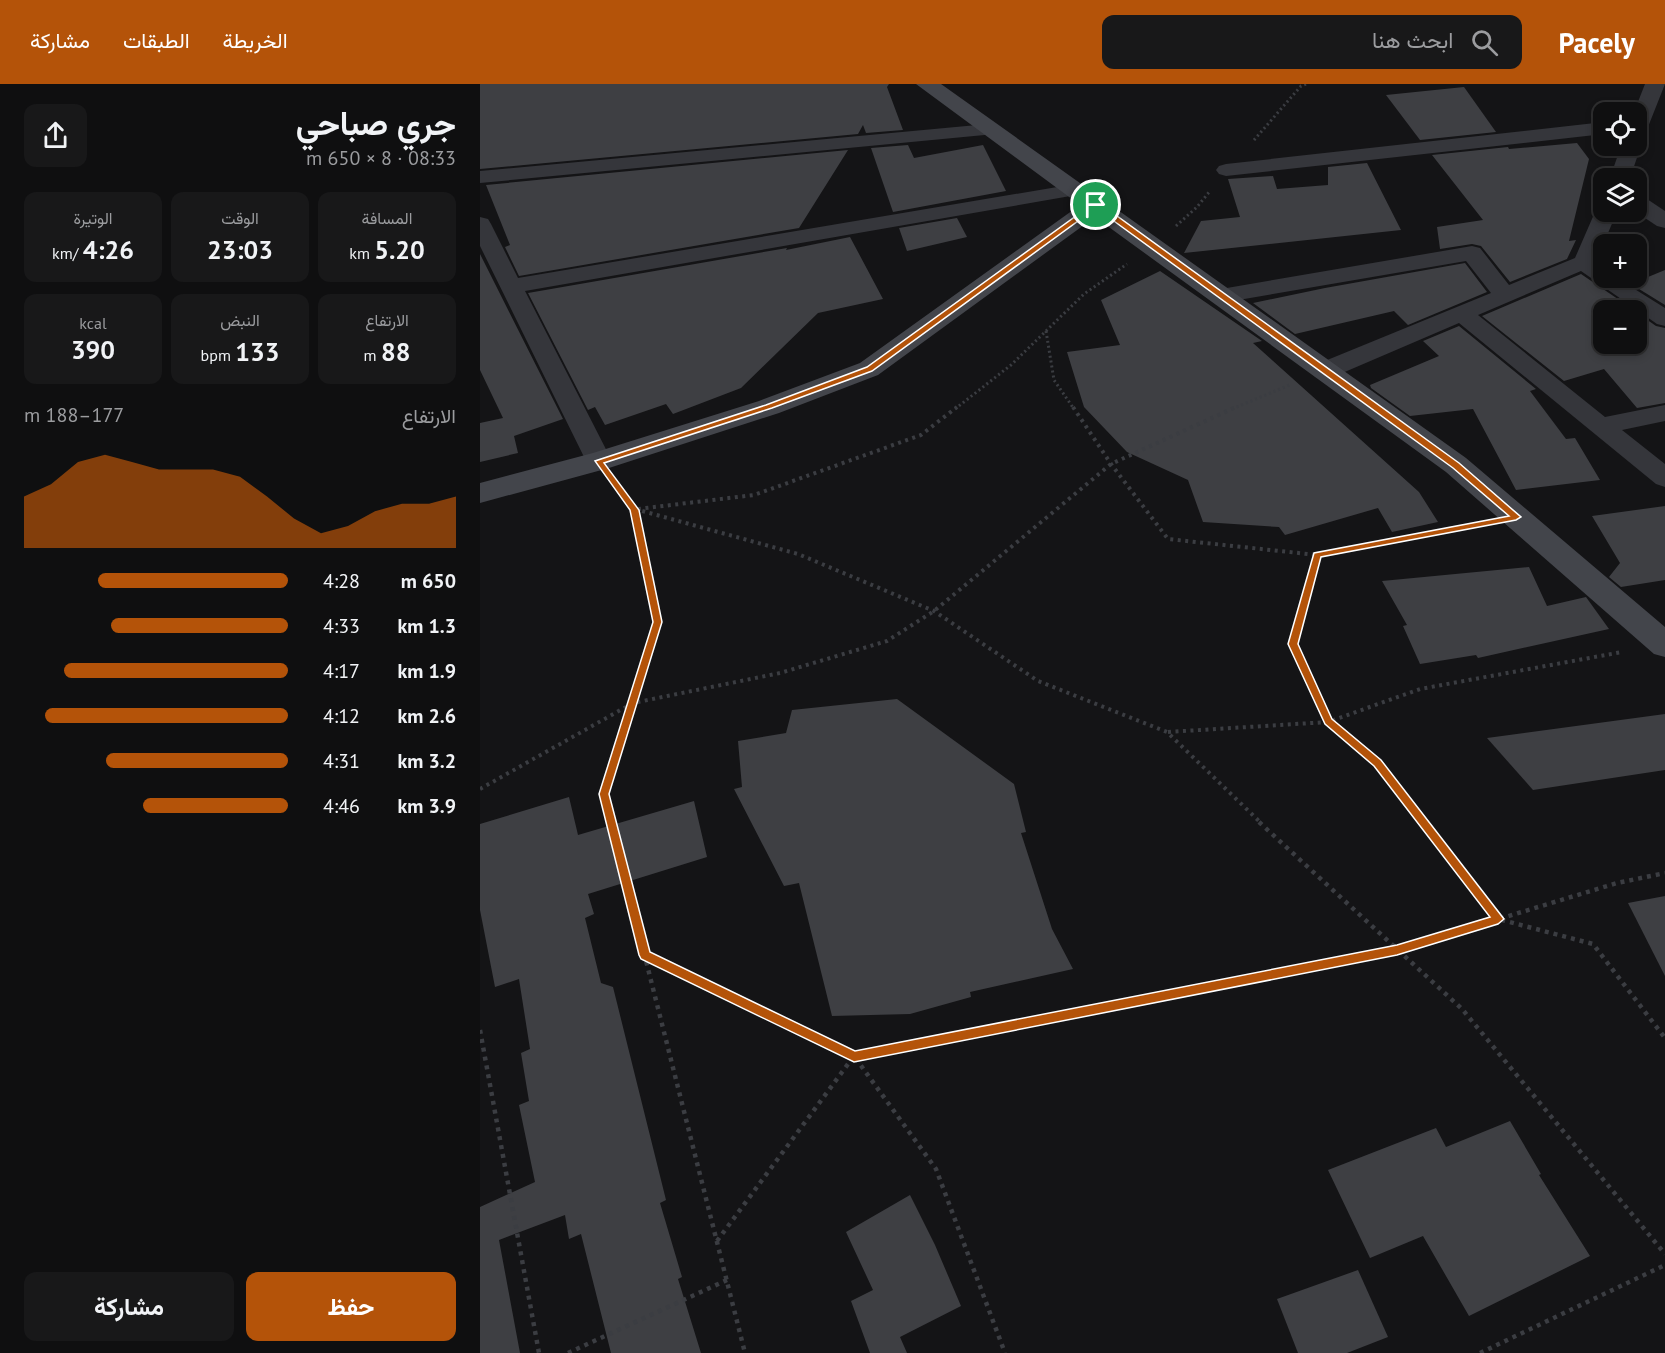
<!DOCTYPE html>
<html lang="ar">
<meta charset="utf-8">
<style>
:root{--surface:#0f0f10;--page:#181819;--text:#f1f3f6;--muted:#9b9c9f;--line:#2f2f30;--accent:#b45309}
body{margin:0;font-family:"PT Sans",Vazirmatn,sans-serif;background:var(--page);color:var(--text);direction:rtl;height:100vh;display:flex;flex-direction:column;font-size:22px;white-space:nowrap}
*{box-sizing:border-box;margin:0}
p{font-size:20px;color:var(--muted)}
.icon{flex:none;width:33px;height:33px;fill:none;stroke:currentColor;stroke-width:2;stroke-linecap:round;stroke-linejoin:round}
.map{position:relative;flex:1;overflow:hidden;direction:ltr}
.sheet{display:flex;flex-direction:column;background:var(--surface);width:480px}
.sheet>*{flex:none}
.buttons{position:absolute;left:1113px;top:18px;display:grid;gap:12px}
.buttons a{display:grid;place-items:center;width:54px;height:54px;border-radius:12px;background:var(--surface);box-shadow:0 3px 9px #0003,0 0 0 2px var(--line);font-size:30px}
.pin{position:absolute;display:grid;place-items:center;width:51px;height:51px;color:#fff;margin:-26px;border:3px solid #fff;border-radius:50%;box-shadow:0 2px 6px #0007}
.round{display:grid;place-items:center;flex:none;width:63px;height:63px;border-radius:12px;background:var(--page)}
.headline{display:flex;align-items:center;justify-content:space-between;height:102px;padding:0 24px}
h1{font-size:33px;font-weight:700;line-height:45px}
.figures{display:grid;grid-template-columns:repeat(3,1fr);gap:9px;height:102px;padding:6px 24px}
.figures div{display:grid;align-content:center;border-radius:12px;background:var(--page);text-align:center}
.figures b{font-size:26px;font-weight:700}
.figures small{font-size:16px;font-weight:400}
.figures p{font-size:16px}
.chart{height:168px;padding:12px 24px}
.chart p{display:flex;justify-content:space-between}
.chart svg{width:100%;height:108px;margin-top:6px;fill:var(--accent);opacity:.7}
.button{display:flex;gap:12px;margin-top:auto;padding:12px 24px}
.button a{flex:1;height:69px;border-radius:12px;background:var(--accent);color:#fff;font-size:24px;font-weight:700;line-height:69px;text-align:center}
.button a+a{background:var(--page);color:var(--text)}
ul{padding:0 24px;list-style:none;font-size:20px}
li{display:grid;grid-template-columns:96px 72px 1fr;align-items:center;height:45px}
li i{height:15px;border-radius:8px;background:var(--accent)}
header{display:flex;align-items:center;gap:36px;box-sizing:border-box;height:84px;padding:0 30px;background:var(--accent);color:#fff}
header strong{font-size:28px}
nav{display:flex;gap:33px;margin-inline-start:auto;font-size:21px}
.search{width:420px;height:54px;background:var(--page);display:flex;align-items:center;gap:15px;box-sizing:border-box;padding:0 21px;border-radius:12px;color:var(--muted);font-size:22px}
main{display:flex;flex:1;min-height:0}
.map>svg:first-child{display:block}
.building{fill:#3e3f43}
.lines{fill:none;stroke-linecap:round;stroke-linejoin:round}
.path-far2{stroke:#3b3d42;stroke-width:3;stroke-dasharray:2 3;stroke-linecap:butt}
.path-far1{stroke:#3b3d42;stroke-width:4;stroke-dasharray:3 4.5;stroke-linecap:butt}
.path{stroke:#3b3d42;stroke-width:4.5;stroke-dasharray:4 5;stroke-linecap:butt}
.street{fill:#35363b;fill-rule:evenodd}
.secondary{fill:#43454b;fill-rule:evenodd}
.route{fill:#b45309;stroke:#fff;stroke-width:1.5;fill-rule:evenodd}
</style>
<header>
<strong>Pacely</strong>
<div class="search"><svg class="icon" aria-label="search" viewBox="0 0 24 24"><circle cx="10" cy="10" r="6"/><path d="M15 15l6 6"/></svg>ابحث هنا</div>
<nav><a>الخريطة</a><a>الطبقات</a><a>مشاركة</a></nav>
</header>
<main>
<div class="map">
<svg width="1185" height="1269" viewBox="0 0 1185 1269">
<rect width="100%" height="100%" fill="#141416"/>
<g class="building">
<polygon points="0,0 409,0 407,3 423,46 386,49 383,41 378,50 0,85"/>
<polygon points="984,3 1016,48 940,56 906,11"/>
<polygon points="1097,59 1109,75 1089,157 1096,156 1087,175 1030,198 1001,162 992,160 960,165 957,143 1003,136 952,71 1028,63 1029,65"/>
<polygon points="428,61 434,74 503,61 526,107 413,128 391,64"/>
<polygon points="368,66 319,144 39,192 25,163 30,161 6,101"/>
<polygon points="887,79 921,146 704,169 721,137 760,133 748,95 793,92 797,105 848,101 848,83"/>
<polygon points="477,134 487,153 427,167 419,144"/>
<polygon points="370,153 403,215 338,229 261,304 193,330 186,320 125,341 115,323 108,326 48,209 307,164 306,166"/>
<polygon points="0,170 83,335 34,352 38,369 0,378 0,339 23,334 0,286"/>
<polygon points="985,179 1007,208 928,241 914,227 815,250 773,219 845,204"/>
<polygon points="1185,186 1185,221 1151,200"/>
<polygon points="680,187 782,257 773,259 939,408 958,438 912,448 898,424 805,451 799,443 723,438 708,396 647,368 604,323 587,268 640,261 621,216"/>
<polygon points="1101,190 1154,226 1124,226 1124,260 1156,260 1156,228 1176,242 1185,244 1185,319 1157,324 1124,285 1084,297 1002,232"/>
<polygon points="979,242 1056,305 1050,307 1086,355 1095,354 1120,396 1036,406 993,325 930,332 891,304 890,301 959,272 943,257"/>
<polygon points="1185,422 1185,496 1141,503 1129,493 1140,479 1112,432"/>
<polygon points="1049,483 1067,522 1106,513 1129,545 998,574 996,571 940,580 923,542 927,541 902,497"/>
<polygon points="417,615 534,700 546,748 541,749 572,845 593,885 490,908 491,913 430,930 352,932 319,799 304,802 254,705 262,703 258,657 306,649 312,626"/>
<polygon points="1185,630 1185,686 1053,706 1007,654"/>
<polygon points="89,713 98,751 214,717 227,773 108,810 114,830 105,834 121,899 133,903 186,1116 180,1119 202,1193 198,1195 221,1269 131,1269 101,1150 89,1155 85,1131 19,1156 40,1269 0,1269 0,1123 55,1098 39,1021 49,1017 41,969 50,965 39,895 15,903 0,826 0,740"/>
<polygon points="1185,812 1185,892 1148,819"/>
<polygon points="1030,1037 1061,1090 1059,1091 1110,1172 989,1232 943,1152 890,1174 848,1086 956,1044 966,1063"/>
<polygon points="430,1111 455,1161 481,1222 420,1253 427,1269 390,1269 371,1217 393,1206 366,1148"/>
<polygon points="878,1186 908,1253 867,1269 818,1269 797,1215"/>
</g>
<g class="lines">
<g class="path-far2">
<polyline points="774,56 821,2 826,0"/>
<polyline points="696,142 717,123 730,107"/>
<polyline points="566,247 574,296 594,325"/>
<polyline points="475,325 531,281 604,210 647,180"/>
<polyline points="752,325 812,300"/>
</g>
<g class="path-far1">
<polyline points="593,323 631,380 688,455 837,471 994,441"/>
<polyline points="155,425 318,470 454,527 558,597 687,648 781,739"/>
<polyline points="158,425 274,411 441,351 477,323"/>
<polyline points="837,471 813,559 848,638 898,679 944,739"/>
<polyline points="688,648 848,638 940,605 1142,568"/>
<polyline points="0,705 153,619 300,589 407,557 454,527 631,380 756,323"/>
<polyline points="131,739 124,710 177,538 155,425 138,403"/>
</g>
<g class="path">
<polyline points="131,738 265,1269"/>
<polyline points="779,738 982,925 1185,1170"/>
<polyline points="943,738 1018,835 1113,860 1185,954"/>
<polyline points="166,871 374,972 456,1085 525,1269"/>
<polyline points="0,946 59,1269"/>
<polyline points="237,1157 374,972 917,866 1137,799 1185,789"/>
<polyline points="88,1269 247,1196"/>
<polyline points="1000,1269 1185,1181"/>
</g>
<g class="street">
<polygon points="1165,0 1185,0 1166,48 1163,52 1156,54 1156,28 1154,28"/>
<polygon points="1124,38 1124,50 746,92 739,90 736,86 739,82 746,80"/>
<polygon points="508,40 515,42 518,46 515,50 0,99 0,87"/>
<polygon points="1156,57 1161,62 1150,94 1130,94 1141,62 1156,62"/>
<polygon points="595,100 602,102 606,106 602,110 45,207 132,377 128,383 119,386 110,383 106,377 0,162 0,133 8,135 11,140 38,194"/>
<polygon points="1156,112 1164,113 1185,127 1185,144 1177,142 1156,128"/>
<polygon points="1124,122 1124,128 1137,128 1116,177 1124,184 1124,194 1137,194 1185,224 1185,242 1177,240 1101,187 998,231 1125,333 1185,321 1185,337 1142,346 1185,380 1185,403 1176,400 979,239 853,293 844,295 835,293 832,287 835,281 1011,209 986,177 741,219 733,217 730,212 733,207 741,205 992,162 1000,164 1029,201 1095,174 1115,128 1118,123"/>
</g>
<polygon class="secondary" points="436,0 461,0 986,374 1185,543 1185,573 1174,570 966,388 615,133 398,291 299,329 129,384 0,419 0,399 113,369 279,317 380,279 600,121"/>
</g>
<path class="route" d="M 614,119 L 619,119 L 979,379 L 1041,433 L 1036,436 L 841,473 L 818,560 L 852,635 L 901,676 L 1024,835 L 1018,840 L 917,871 L 374,978 L 161,875 L 159,871 L 119,710 L 173,538 L 150,426 L 115,377 L 286,321 L 387,283 ZM 616,124 L 973,384 L 1029,432 L 834,469 L 808,560 L 845,640 L 894,682 L 1010,833 L 917,861 L 375,967 L 170,868 L 129,710 L 182,538 L 159,426 L 124,379 L 292,324 L 392,287 Z"/>
</svg>
<div class="buttons">
<a><svg class="icon" aria-label="locate" viewBox="0 0 24 24"><circle cx="12" cy="12" r="6"/><path d="M12 2v4M12 18v4M2 12h4M18 12h4"/></svg></a>
<a><svg class="icon" aria-label="layers" viewBox="0 0 24 24"><path d="M12 4l9 5-9 5-9-5zM3 14l9 5 9-5"/></svg></a>
<a>+</a>
<a>−</a>
</div>
<div class="pin" style="left:616px;top:121px;background:#1e9e55"><svg class="icon" aria-label="arrive" viewBox="0 0 24 24"><path d="M6 21V4h12l-3 4 3 4H6"/></svg></div>
</div>
<section class="sheet">
<div class="headline"><div><h1>جري صباحي</h1><p>08:33 · 8 × 650 m</p></div><a class="round"><svg class="icon" aria-label="share" viewBox="0 0 24 24"><path d="M12 15V3M7 8l5-5 5 5M5 13v7h14v-7"/></svg></a></div>
<div class="figures">
<div><p>المسافة</p><b>5.20<small> km</small></b></div>
<div><p>الوقت</p><b>23:03</b></div>
<div><p>الوتيرة</p><b>4:26<small> /km</small></b></div>
</div>
<div class="figures">
<div><p>الارتفاع</p><b>88<small> m</small></b></div>
<div><p>النبض</p><b>133<small> bpm</small></b></div>
<div><p>kcal</p><b>390</b></div>
</div>
<div class="chart"><p><span>الارتفاع</span>177–188 m</p>
<svg viewBox="0 0 160 44" preserveAspectRatio="none"><path d="M0 44V23L10 18L20 9L30 6L40 9L50 12L60 12L70 12L80 15L90 23L100 32L110 38L120 35L130 29L140 26L150 26L160 23V44z"/></svg>
</div>
<ul>
<li><b>650 m</b>4:28<i style="width:72%"></i></li>
<li><b>1.3 km</b>4:33<i style="width:67%"></i></li>
<li><b>1.9 km</b>4:17<i style="width:85%"></i></li>
<li><b>2.6 km</b>4:12<i style="width:92%"></i></li>
<li><b>3.2 km</b>4:31<i style="width:69%"></i></li>
<li><b>3.9 km</b>4:46<i style="width:55%"></i></li>
</ul>
<div class="button"><a>حفظ</a><a>مشاركة</a></div>
</section>
</main>
